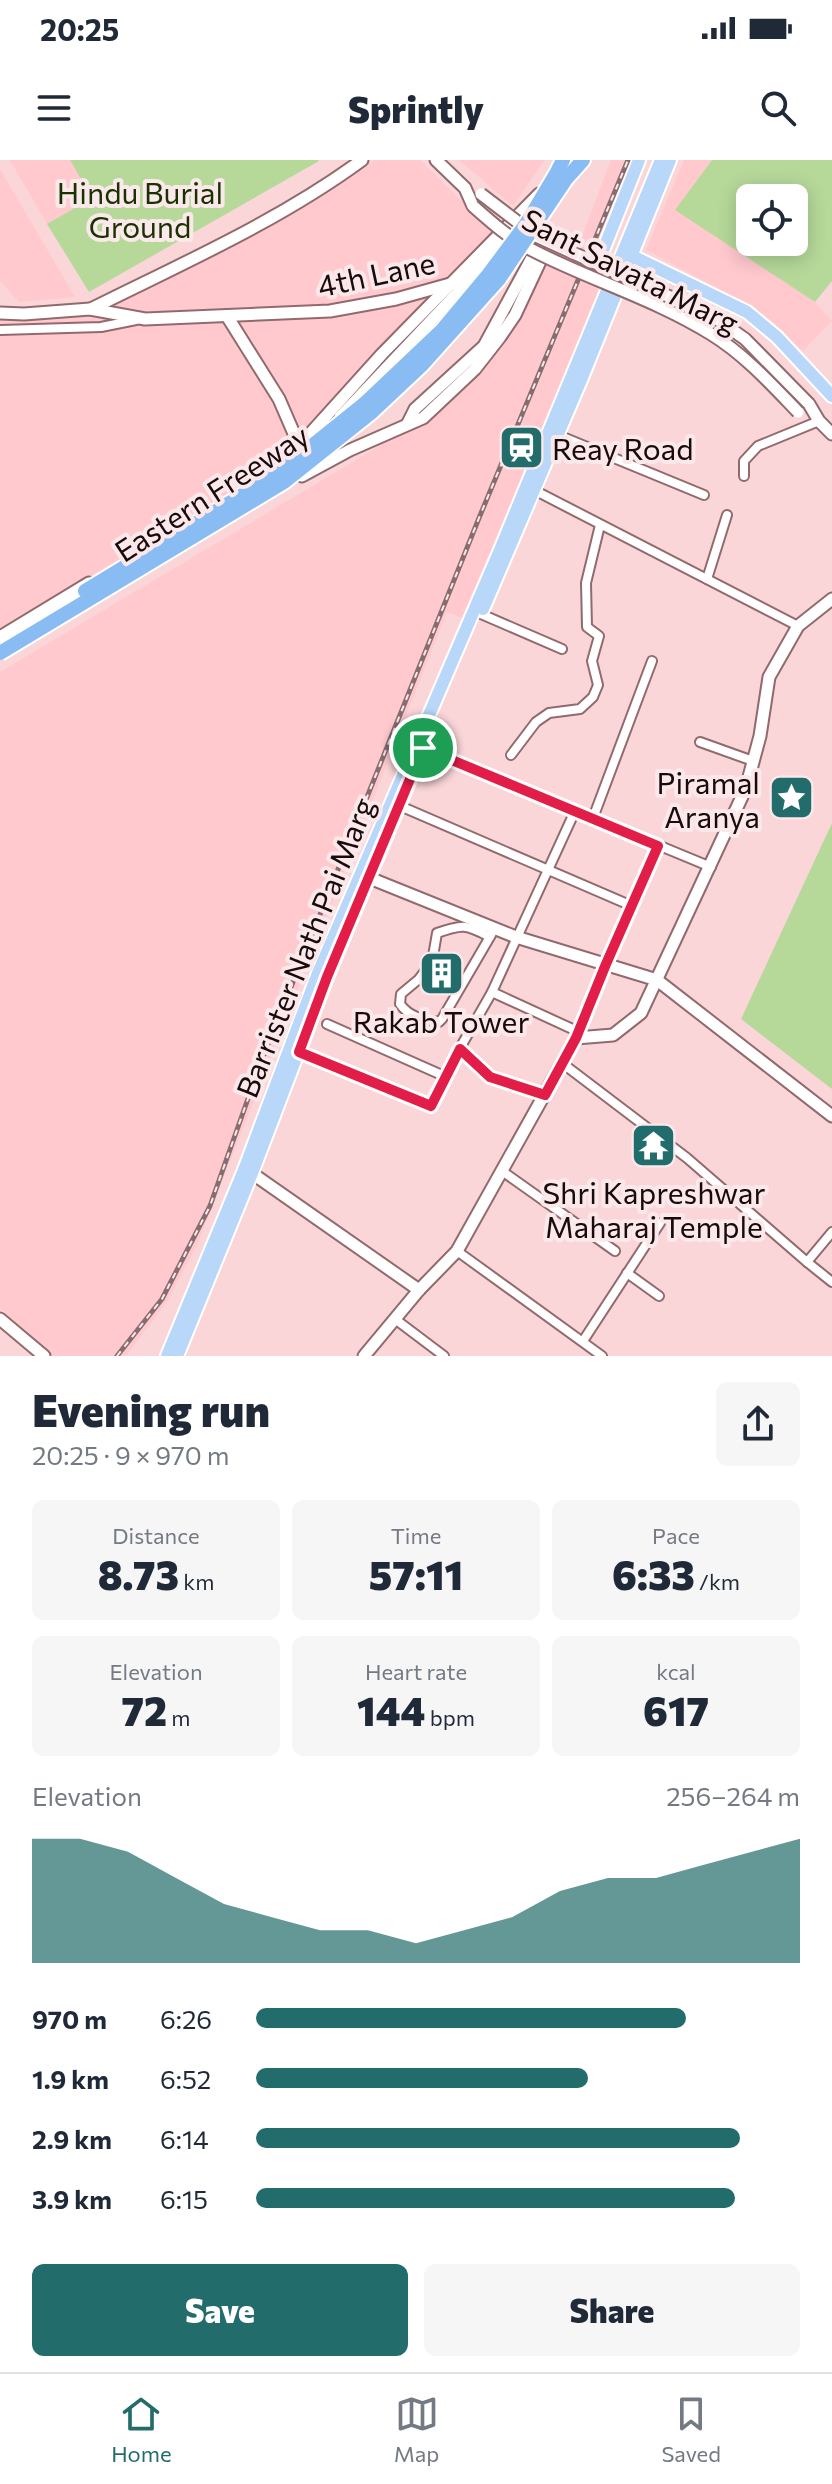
<!DOCTYPE html>
<meta charset="utf-8">
<style>
:root{--surface:#fff;--page:#f6f6f7;--text:#1f2937;--muted:#747a83;--line:#e0e1e3;--accent:#226d6b}
body{margin:0;font-family:Commissioner,sans-serif;background:var(--page);color:var(--text);height:100vh;display:flex;flex-direction:column;font-size:30px;white-space:nowrap}
*{box-sizing:border-box;margin:0}
p{font-size:26px;color:var(--muted)}
.icon{flex:none;width:44px;height:44px;fill:none;stroke:currentColor;stroke-width:2;stroke-linecap:round;stroke-linejoin:round}
.map{position:relative;height:1196px;overflow:hidden}
.panel{display:flex;flex-direction:column;background:var(--surface);flex:1}
.panel>*{flex:none}
.fabs{position:absolute;left:736px;top:24px;display:grid;gap:16px}
.fabs a{display:grid;place-items:center;width:72px;height:72px;border-radius:12px;background:var(--surface);box-shadow:0 4px 20px #0003;font-size:40px}
.pin{position:absolute;display:grid;place-items:center;width:68px;height:68px;color:#fff;margin:-34px;border:4px solid #fff;border-radius:50%;box-shadow:0 2px 8px #0007}
.round{display:grid;place-items:center;flex:none;width:84px;height:84px;border-radius:12px;background:var(--page)}
.overview{display:flex;align-items:center;justify-content:space-between;height:136px;padding:0 32px}
h1{font-size:44px;font-weight:800;line-height:60px}
.figures{display:grid;grid-template-columns:repeat(3,1fr);gap:12px;height:136px;padding:8px 32px}
.figures div{display:grid;align-content:center;border-radius:12px;background:var(--page);text-align:center}
.figures b{font-size:40px;font-weight:800}
.figures small{font-size:22px;font-weight:400}
.figures p{font-size:22px}
.chart{height:224px;padding:16px 32px}
.chart p{display:flex;justify-content:space-between}
.chart svg{width:100%;height:144px;margin-top:8px;fill:var(--accent);opacity:.7}
.action{display:flex;gap:16px;margin-top:auto;padding:16px 32px}
.action a{flex:1;height:92px;border-radius:12px;background:var(--accent);color:#fff;font-size:32px;font-weight:800;line-height:92px;text-align:center}
.action a+a{background:var(--page);color:var(--text)}
ul{padding:0 32px;list-style:none;font-size:26px}
li{display:grid;grid-template-columns:128px 96px 1fr;align-items:center;height:60px}
li i{height:20px;border-radius:10px;background:var(--accent)}
.status{display:flex;justify-content:space-between;align-items:center;height:56px;padding:0 40px;background:var(--surface);direction:ltr}
.status svg{height:22px;fill:currentColor}
header{display:flex;justify-content:space-between;align-items:center;height:104px;padding:0 32px;background:var(--surface);font-size:36px;font-weight:800}
.dock{display:flex;justify-content:space-around;align-items:center;height:112px;border-top:2px solid var(--line);background:var(--surface);font-size:22px;color:var(--muted)}
.dock a{display:grid;justify-items:center;gap:4px}
.dock .selected{color:var(--accent)}
.map>svg:first-child{display:block}
.built{fill:#ffc9ce}
.green{fill:#b6d99a;fill-rule:evenodd}
.lines{fill:none;stroke-linecap:round;stroke-linejoin:round}
.street-casing{stroke:#926a6e;stroke-width:12}
.secondary-casing{stroke:#926a6e;stroke-width:15}
.primary-casing{stroke:#fff;stroke-width:16}
.highway-casing{stroke:#fff;stroke-width:18}
.street{stroke:#fff;stroke-width:8}
.secondary{stroke:#fff;stroke-width:11}
.primary{stroke:#b9d7f8;stroke-width:12}
.highway{stroke:#8abcf4;stroke-width:14}
.rail-casing{stroke:#876d6f;stroke-width:5}
.rail{stroke:#fbe8ea;stroke-width:2;stroke-dasharray:6;stroke-linecap:butt}
.secondary-bridge-casing{stroke:#926a6e;stroke-width:15;stroke-linecap:butt}
.highway-bridge-casing{stroke:#fff;stroke-width:18;stroke-linecap:butt}
.secondary-bridge{stroke:#fff;stroke-width:11}
.highway-bridge{stroke:#8abcf4;stroke-width:14}
.route-casing{stroke:#fff;stroke-width:16}
.route{stroke:#e11d48;stroke-width:10}
.labels{text-anchor:middle;dominant-baseline:central;stroke-width:8;stroke-linejoin:round;paint-order:stroke}
.park-label{font-size:30px;fill:#1a3100;stroke:#fbe8ea}
.street-label{font-size:30px;fill:#190a0c;stroke:#fbe8ea}
.poi-label{font-size:30px;fill:#190a0c;stroke:#fbe8ea}
</style>
<div class="status"><b>20:25</b><svg viewBox="0 0 49 12"><path d="M0 12V9h3v3zM5 12V6h3v6zM10 12V3h3v9zM15 12V0h3v12zM26 1h20v11H26zM47 4h2v5h-2z"/></svg></div>
<header><svg class="icon" aria-label="menu" viewBox="0 0 24 24"><path d="M4 6h16M4 12h16M4 18h16"/></svg>Sprintly<svg class="icon" aria-label="search" viewBox="0 0 24 24"><circle cx="10" cy="10" r="6"/><path d="M15 15l6 6"/></svg></header>
<div class="map">
<svg width="832" height="1196" viewBox="0 0 832 1196">
<rect width="100%" height="100%" fill="#fbd6d9"/>
<g class="built">
<polygon points="10,0 70,0 93,38 47,64"/>
<polygon points="375,0 420,0 493,72 508,80 472,126 356,246 274,312 0,475 0,155 85,154 235,83"/>
<polygon points="459,0 545,0 513,46"/>
<polygon points="611,0 631,0 594,90 590,125 599,130 467,460 447,452 197,1085 167,1142 126,1196 54,1196 0,1148 0,512 448,245 486,205 523,154 547,103 568,112"/>
<polygon points="684,0 712,0 676,50 815,142 832,161 803,191 751,146 646,90"/>
<polygon points="0,9 75,137 19,142 0,121"/>
</g>
<g class="green">
<polygon points="70,0 318,0 319,1 89,132 47,64 92,38"/>
<path d="M 712,0 L 832,0 L 832,121 L 815,142 L 675,50 ZM 750,38 L 794,38 L 794,82 L 750,82 Z"/>
<polygon points="832,663 832,929 741,859"/>
</g>
<g class="lines">
<defs>
<g id="street">
<polyline points="0,170 101,167 136,160"/>
<polyline points="558,275 704,335"/>
<polyline points="744,316 744,301 758,286 819,261"/>
<polyline points="534,330 798,466"/>
<polyline points="707,419 727,355"/>
<polyline points="481,454 562,489"/>
<polyline points="700,582 753,601"/>
<polyline points="423,588 711,707"/>
<polyline points="511,595 536,562 549,553 580,549 593,537 598,525 592,501 599,476 587,467 586,423 600,365"/>
<polyline points="400,646 632,746"/>
<polyline points="593,658 652,501"/>
<path d="M 490,777 C 466,764 462,764 437,773 L 432,802 L 419,819 L 401,834 L 400,844 C 409,857 424,860 439,862 L 442,859 L 491,775 L 494,769"/>
<polyline points="492,832 579,872"/>
<polyline points="327,864 444,916"/>
<polyline points="576,878 606,804 658,686"/>
<polyline points="460,889 490,917 545,935"/>
<polyline points="297,891 431,946 444,916 492,832 575,651"/>
<polyline points="562,903 687,998 807,1102 832,1072"/>
<polyline points="502,1011 615,1091"/>
<polyline points="457,1091 602,1196"/>
<polyline points="807,1102 832,1122"/>
<polyline points="627,1113 659,1136"/>
<polyline points="395,1159 444,1196"/>
<polyline points="583,1181 660,1063"/>
</g>
<g id="secondary">
<polyline points="436,0 465,28 473,46"/>
<path d="M 91,149 C 183,103 279,61 362,0"/>
<polyline points="0,153 24,154 90,149 145,159 330,151 396,139 450,124 464,124"/>
<polyline points="227,156 279,239 302,292"/>
<polyline points="809,244 819,261 832,274"/>
<polyline points="340,257 512,75"/>
<polyline points="408,263 415,249 484,186 535,92"/>
<polyline points="280,304 299,286 382,194 539,34"/>
<polyline points="302,316 350,290 423,258 475,209 500,177 515,155 543,95"/>
<polyline points="0,477 89,423"/>
<polyline points="362,715 516,777 657,820 832,956"/>
<polyline points="246,1009 419,1130"/>
<polyline points="0,1159 44,1196"/>
<polyline points="364,1196 419,1130 457,1091 576,878 613,875 641,853 746,628 760,576 769,517 798,466 832,439"/>
</g>
<g id="primary">
<polyline points="624,92 747,152 777,177 832,236"/>
<polyline points="598,103 639,0"/>
<polyline points="483,449 581,220 670,0"/>
<polyline points="167,1196 244,1010 318,813 500,390 661,0"/>
<polyline points="177,1196 252,1013 327,817 419,598"/>
</g>
<g id="highway">
<polyline points="557,12 563,0"/>
<polyline points="566,19 583,0"/>
</g>
</defs>
<use href="#street" class="street-casing"/>
<use href="#secondary" class="secondary-casing"/>
<use href="#primary" class="primary-casing"/>
<use href="#highway" class="highway-casing"/>
<use href="#street" class="street"/>
<use href="#secondary" class="secondary"/>
<use href="#primary" class="primary"/>
<use href="#highway" class="highway"/>
<defs>
<polyline id="rail" points="117,1196 162,1139 210,1046 261,902 355,667 479,358 628,0"/>
</defs>
<use href="#rail" class="rail-casing"/>
<use href="#rail" class="rail"/>
<defs>
<g id="secondary-bridge">
<polyline points="481,34 536,76 714,157 745,179 809,244"/>
<path d="M 473,46 C 491,62 510,79 532,90 C 590,120 655,139 711,174 C 745,195 771,224 798,252"/>
</g>
<g id="highway-bridge">
<polyline points="85,431 277,314 364,244 442,170 488,115 526,64 557,12"/>
<polyline points="0,493 284,322 372,252 421,206 499,119 566,19"/>
</g>
</defs>
<use href="#secondary-bridge" class="secondary-bridge-casing"/>
<use href="#highway-bridge" class="highway-bridge-casing"/>
<use href="#secondary-bridge" class="secondary-bridge"/>
<use href="#highway-bridge" class="highway-bridge"/>
</g>
<g class="lines">
<defs>
<polygon id="route" points="423,588 658,686 606,804 576,878 545,935 490,917 460,889 431,946 299,892 327,817"/>
</defs>
<use href="#route" class="route-casing"/>
<use href="#route" class="route"/>
</g>
<defs>
<symbol id="station-square" viewBox="-11 -11 22 22"><rect x="-9" y="-9" width="18" height="18" rx="4" fill="#226d6b" stroke="#fbe8ea"/><path d="M-3-6H3Q5-6 5-4V2Q5 4 3 4L4.5 6H3L1.5 4h-3L-3 6H-4.5L-3 4Q-5 4-5 2V-4Q-5-6-3-6ZM-3.5-4v3h7v-3ZM-3.5 1v1.5H-2V1ZM2 1v1.5H3.5V1Z" fill="#fff"/></symbol>
<symbol id="sight-square" viewBox="-11 -11 22 22"><rect x="-9" y="-9" width="18" height="18" rx="4" fill="#226d6b" stroke="#fbe8ea"/><path d="M0-6L1.8-2.2L6-1.7L2.9 1.2L3.7 5.4L0 3.3L-3.7 5.4L-2.9 1.2L-6-1.7L-1.8-2.2Z" fill="#fff"/></symbol>
<symbol id="building-square" viewBox="-11 -11 22 22"><rect x="-9" y="-9" width="18" height="18" rx="4" fill="#226d6b" stroke="#fbe8ea"/><path d="M-4-6H4V6H1V3H-1V6H-4ZM-2.5-4.3h1.7v1.8h-1.7ZM.8-4.3h1.7v1.8H.8ZM-2.5-1h1.7V.8h-1.7ZM.8-1h1.7V.8H.8Z" fill="#fff"/></symbol>
<symbol id="temple-square" viewBox="-11 -11 22 22"><rect x="-9" y="-9" width="18" height="18" rx="4" fill="#226d6b" stroke="#fbe8ea"/><path d="M0-6L5-2H3V0L6.5 2.5H4V6H1.5V3h-3V6H-4V2.5H-6.5L-3 0V-2H-5Z" fill="#fff"/></symbol>
</defs>
<g fill-rule="evenodd">
<use href="#station-square" x="496" y="262" width="51" height="51"/>
<use href="#sight-square" x="766" y="612" width="51" height="51"/>
<use href="#building-square" x="416" y="788" width="51" height="51"/>
<use href="#temple-square" x="628" y="960" width="51" height="51"/>
</g>
<g class="labels">
<g class="park-label">
<text x="140" y="31">Hindu Burial<tspan x="140" dy="34">Ground</tspan></text>
</g>
<g class="street-label">
<text transform="translate(631 110) rotate(27)">Sant Savata Marg</text>
<text transform="translate(376 113) rotate(-12)">4th Lane</text>
<text transform="translate(211 332) rotate(-33)">Eastern Freeway</text>
<text transform="translate(304 787) rotate(-68)">Barrister Nath Pai Marg</text>
</g>
<g class="poi-label">
<text x="552" y="287" text-anchor="start">Reay Road</text>
<text x="760" y="621" text-anchor="end">Piramal<tspan x="760" dy="34">Aranya</tspan></text>
<text x="441" y="860">Rakab Tower</text>
<text x="654" y="1031">Shri Kapreshwar<tspan x="654" dy="34">Maharaj Temple</tspan></text>
</g>
</g>
</svg>
<div class="fabs">
<a><svg class="icon" aria-label="locate" viewBox="0 0 24 24"><circle cx="12" cy="12" r="6"/><path d="M12 2v4M12 18v4M2 12h4M18 12h4"/></svg></a>
</div>
<div class="pin" style="left:423px;top:588px;background:#1e9e55"><svg class="icon" aria-label="arrive" viewBox="0 0 24 24"><path d="M6 21V4h12l-3 4 3 4H6"/></svg></div>
</div>
<section class="panel">
<div class="overview"><div><h1>Evening run</h1><p>20:25 · 9 × 970 m</p></div><a class="round"><svg class="icon" aria-label="share" viewBox="0 0 24 24"><path d="M12 15V3M7 8l5-5 5 5M5 13v7h14v-7"/></svg></a></div>
<div class="figures">
<div><p>Distance</p><b>8.73<small> km</small></b></div>
<div><p>Time</p><b>57:11</b></div>
<div><p>Pace</p><b>6:33<small> /km</small></b></div>
</div>
<div class="figures">
<div><p>Elevation</p><b>72<small> m</small></b></div>
<div><p>Heart rate</p><b>144<small> bpm</small></b></div>
<div><p>kcal</p><b>617</b></div>
</div>
<div class="chart"><p><span>Elevation</span>256–264 m</p>
<svg viewBox="0 0 160 44" preserveAspectRatio="none"><path d="M0 44V6L10 6L20 10L30 18L40 26L50 30L60 34L70 34L80 38L90 34L100 30L110 22L120 18L130 18L140 14L150 10L160 6V44z"/></svg>
</div>
<ul>
<li><b>970 m</b>6:26<i style="width:79%"></i></li>
<li><b>1.9 km</b>6:52<i style="width:61%"></i></li>
<li><b>2.9 km</b>6:14<i style="width:89%"></i></li>
<li><b>3.9 km</b>6:15<i style="width:88%"></i></li>
</ul>
<div class="action"><a>Save</a><a>Share</a></div>
</section>
<nav class="dock">
<a class="selected"><svg class="icon" aria-label="home" viewBox="0 0 24 24"><path d="M3 11l9-7 9 7M6 9v11h12V9"/></svg>Home</a>
<a><svg class="icon" aria-label="map" viewBox="0 0 24 24"><path d="M3 6l6-2 6 2 6-2v14l-6 2-6-2-6 2zM9 4v14M15 6v14"/></svg>Map</a>
<a><svg class="icon" aria-label="saved" viewBox="0 0 24 24"><path d="M7 4h10v16l-5-4-5 4z"/></svg>Saved</a>
</nav>
